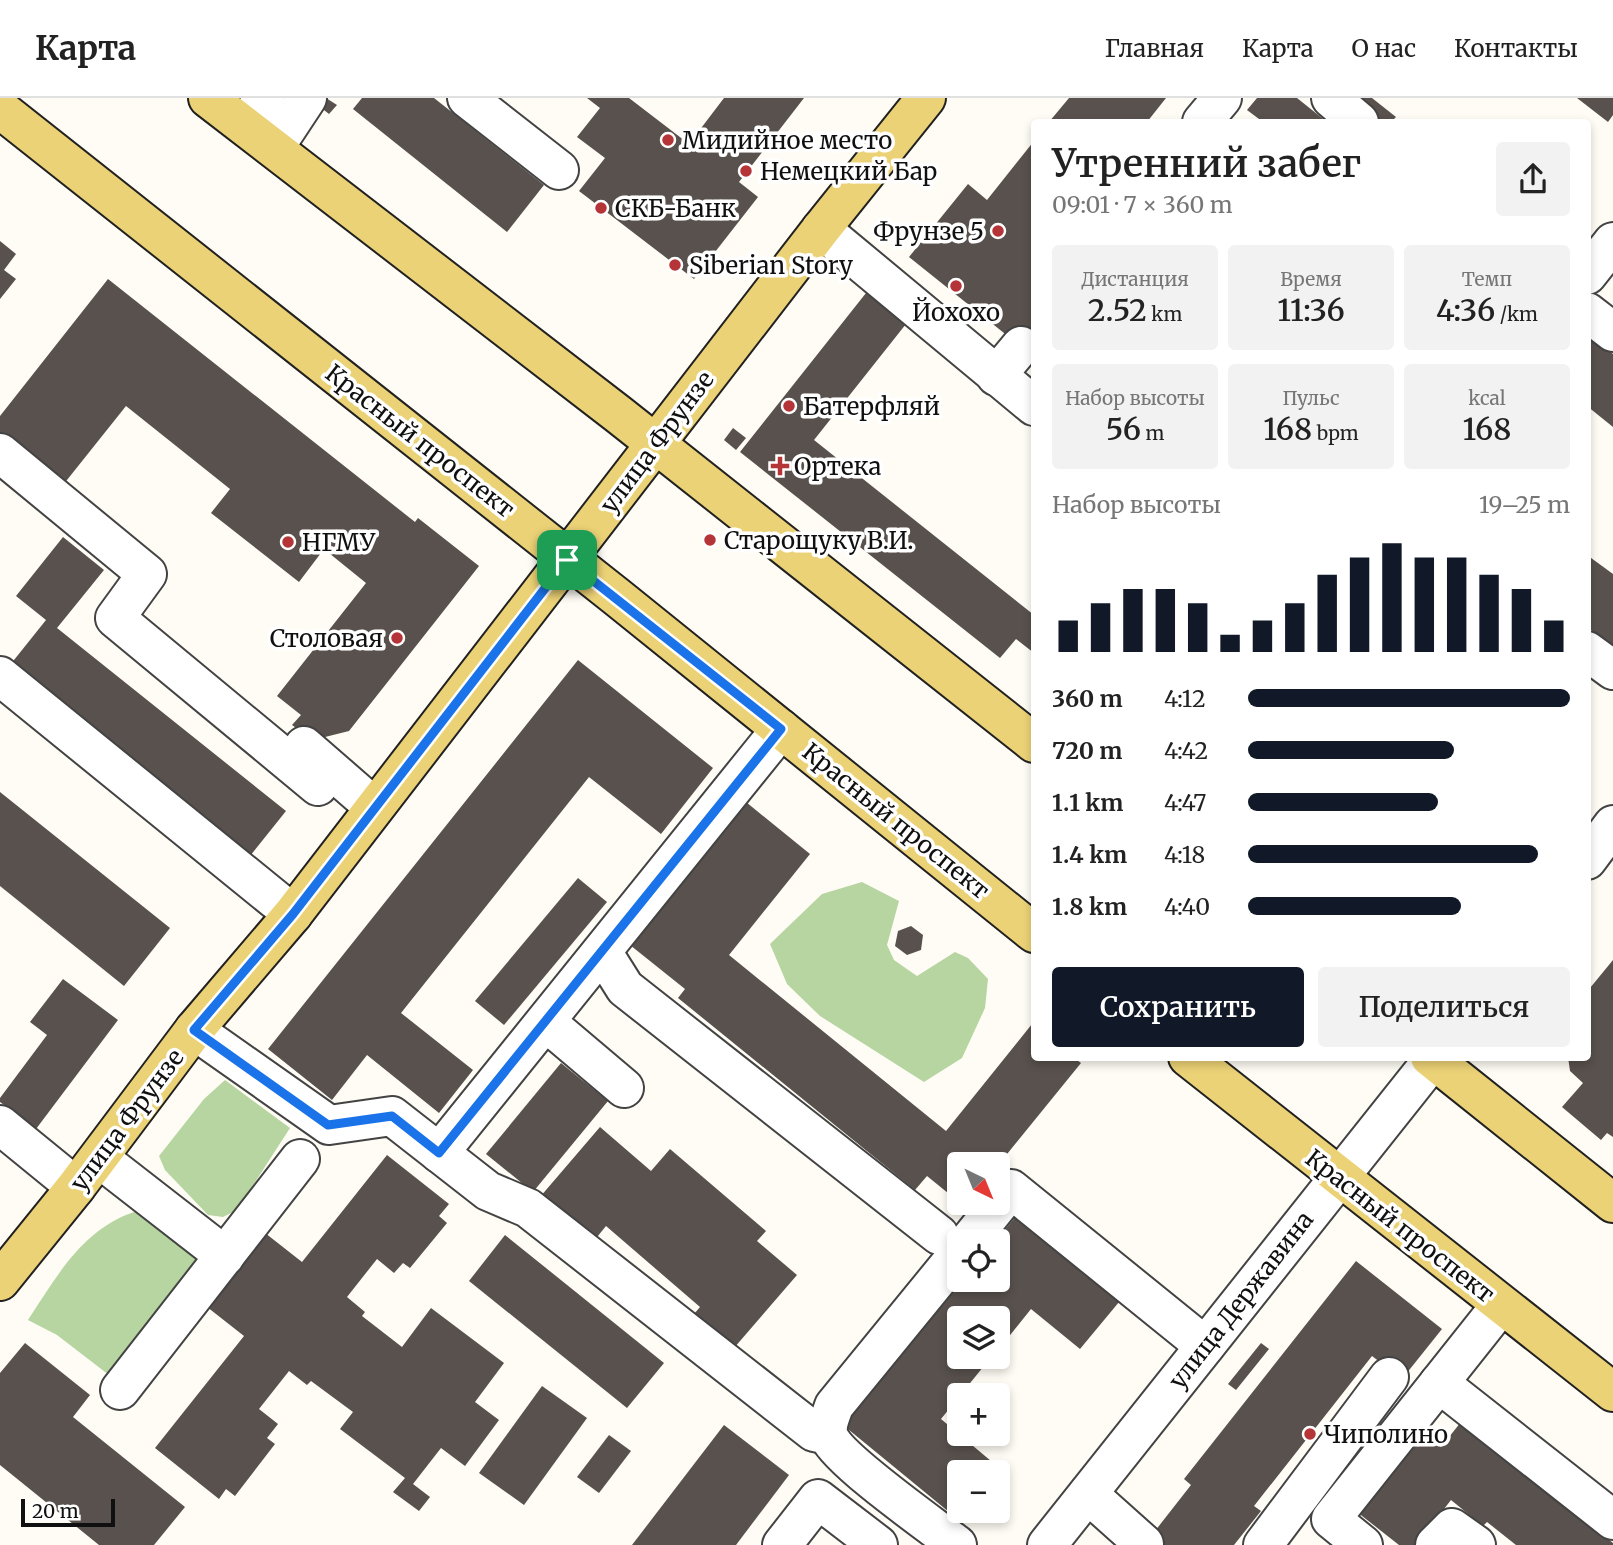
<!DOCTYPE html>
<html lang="ru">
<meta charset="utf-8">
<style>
:root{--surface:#fff;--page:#f2f2f2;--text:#222;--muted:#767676;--line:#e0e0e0;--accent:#111827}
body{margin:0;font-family:Merriweather,serif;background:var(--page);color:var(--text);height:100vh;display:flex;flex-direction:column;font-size:26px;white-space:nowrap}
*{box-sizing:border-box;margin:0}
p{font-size:23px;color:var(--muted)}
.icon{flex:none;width:38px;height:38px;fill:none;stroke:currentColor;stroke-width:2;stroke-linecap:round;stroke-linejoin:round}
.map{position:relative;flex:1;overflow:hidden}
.panel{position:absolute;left:1031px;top:21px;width:560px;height:942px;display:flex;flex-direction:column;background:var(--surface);border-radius:7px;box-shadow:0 4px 10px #0003}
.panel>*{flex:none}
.needle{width:46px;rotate:137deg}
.buttons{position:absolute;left:947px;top:1054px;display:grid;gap:14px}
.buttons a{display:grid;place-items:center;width:63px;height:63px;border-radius:7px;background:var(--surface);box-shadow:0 4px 10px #0003;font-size:35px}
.scale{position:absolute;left:21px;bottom:18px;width:94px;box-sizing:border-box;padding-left:7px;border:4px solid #101010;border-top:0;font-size:19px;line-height:24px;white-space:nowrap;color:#101010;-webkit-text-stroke:5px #fff;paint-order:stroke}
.pin{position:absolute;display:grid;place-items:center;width:60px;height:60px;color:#fff;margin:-30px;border-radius:14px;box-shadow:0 4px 10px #0006}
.round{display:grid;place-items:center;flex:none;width:74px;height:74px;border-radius:7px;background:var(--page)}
.headline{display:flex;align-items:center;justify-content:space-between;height:119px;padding:0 21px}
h1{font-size:38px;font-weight:600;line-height:52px}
.metrics{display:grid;grid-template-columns:repeat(3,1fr);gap:10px;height:119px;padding:7px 21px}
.metrics div{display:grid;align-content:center;border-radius:7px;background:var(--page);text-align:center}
.metrics b{font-size:30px;font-weight:600}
.metrics small{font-size:19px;font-weight:400}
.metrics p{font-size:19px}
.chart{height:196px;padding:14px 21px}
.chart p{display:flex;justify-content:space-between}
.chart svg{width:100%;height:126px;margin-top:7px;stroke:var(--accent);stroke-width:6}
.primary-button{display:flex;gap:14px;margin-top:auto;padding:14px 21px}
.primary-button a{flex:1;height:80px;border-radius:7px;background:var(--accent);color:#fff;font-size:28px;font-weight:600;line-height:80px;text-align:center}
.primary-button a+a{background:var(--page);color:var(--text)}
ul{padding:0 21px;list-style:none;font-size:23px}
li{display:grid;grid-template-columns:112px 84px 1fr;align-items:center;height:52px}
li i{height:18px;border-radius:9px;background:var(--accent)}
header{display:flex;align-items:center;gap:42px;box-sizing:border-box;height:98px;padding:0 35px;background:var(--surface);border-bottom:2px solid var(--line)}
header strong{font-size:33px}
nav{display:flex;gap:38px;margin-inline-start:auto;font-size:24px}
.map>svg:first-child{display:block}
.forest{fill:#b7d5a0}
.building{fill:#58514d}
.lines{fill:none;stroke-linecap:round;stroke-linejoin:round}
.minor-casing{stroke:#434343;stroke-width:42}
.major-casing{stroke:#212121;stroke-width:42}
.minor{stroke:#fff;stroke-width:38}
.major{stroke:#ecd276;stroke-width:38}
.route-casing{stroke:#fff;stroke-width:14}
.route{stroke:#1a73e8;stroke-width:9}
.poi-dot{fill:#b43437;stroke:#fff;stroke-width:2.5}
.labels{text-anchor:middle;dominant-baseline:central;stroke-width:7;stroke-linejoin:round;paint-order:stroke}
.poi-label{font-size:24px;fill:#101010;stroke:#fff;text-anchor:start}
.street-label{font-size:24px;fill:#101010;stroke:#fff}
</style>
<header>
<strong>Карта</strong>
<nav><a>Главная</a><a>Карта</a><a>О нас</a><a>Контакты</a></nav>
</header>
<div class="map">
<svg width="1613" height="1447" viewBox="0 0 1613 1447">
<rect width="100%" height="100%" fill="#fefcf4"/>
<g class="forest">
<polygon points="862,784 899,803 887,847 894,862 917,878 955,854 968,860 988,881 985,910 962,960 924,984 820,918 787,886 770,846 822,796"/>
<polygon points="225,982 290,1030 237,1112 223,1119 208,1117 165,1072 159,1058 204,1001"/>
<path d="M 137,1113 L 200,1162 L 109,1277 L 57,1237 L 28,1222 C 57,1178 83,1130 137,1113 Z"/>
</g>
<g class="building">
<polygon points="326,0 337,7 329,16 319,8"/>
<polygon points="362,0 434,0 544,87 507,134 353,11"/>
<polygon points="587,0 629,0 689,46 724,0 804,0 739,84 758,99 694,181 579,93 605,60 577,39 600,10"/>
<polygon points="1069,0 1166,0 1147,24 1049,24"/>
<polygon points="1257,0 1297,0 1327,24 1263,24 1247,12"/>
<polygon points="1342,0 1372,0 1396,19 1391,24 1373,24"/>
<polygon points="1577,0 1613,0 1613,17 1608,24"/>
<polygon points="1034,43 1034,259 909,159 968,86 987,102"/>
<polygon points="0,143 16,156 4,172 16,181 0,201"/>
<polygon points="108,181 415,424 418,420 479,468 349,633 313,642 292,627 301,617 277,598 366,485 324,451 299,484 211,415 230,391 126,308 63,387 0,337 0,318"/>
<polygon points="866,195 906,226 814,342 1034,517 1034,555 1016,541 1000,560 740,354"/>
<polygon points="1587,235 1613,256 1613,329 1587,308"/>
<polygon points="733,330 746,340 736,352 724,342"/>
<polygon points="63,439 104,472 57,530 286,713 250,758 10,567 46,522 16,498"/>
<polygon points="1587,457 1613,476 1613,548 1587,529"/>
<polygon points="578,562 713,670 661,736 589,679 401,915 473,972 439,1015 367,957 332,1002 268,951"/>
<polygon points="0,694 170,830 124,888 0,788"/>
<polygon points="746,704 810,756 729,857 946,1033 1032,926 1034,959 1073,959 1081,965 999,1066 959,1066 959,1104 927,1078 915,1092 678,900 685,891 630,847"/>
<polygon points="578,780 607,804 504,927 475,903"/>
<polygon points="911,828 923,837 921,852 907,857 895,848 898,833"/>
<polygon points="1613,862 1613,1039 1607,1035 1601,1042 1562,1009 1583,985 1570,973 1568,959 1587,959 1587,887 1590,890"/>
<polygon points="63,881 118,922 36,1031 0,1004 0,1000 47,937 30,924"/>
<polygon points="561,965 608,1003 533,1094 486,1056"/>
<polygon points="600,1029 651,1073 670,1051 766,1133 757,1143 797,1177 734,1250 694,1216 700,1209 606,1128 593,1144 540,1099"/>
<polygon points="387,1057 449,1106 439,1118 447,1125 410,1170 403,1165 394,1175 377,1161 347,1199 365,1214 362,1218 402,1249 431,1210 504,1265 475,1304 499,1322 465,1368 441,1350 413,1386 430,1399 419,1413 393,1394 405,1380 340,1331 353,1314 311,1283 307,1287 289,1273 259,1311 278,1326 267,1340 275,1346 235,1398 226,1391 219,1401 155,1350 244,1238 202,1205 260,1131 302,1164"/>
<polygon points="1020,1113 1124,1198 1080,1251 1031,1211 998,1252 998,1220 959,1220 959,1258 992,1258 941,1321 991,1363 983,1374 959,1374 959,1402 949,1414 843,1327 964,1181 998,1181 996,1143"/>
<polygon points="505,1137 664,1265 627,1310 469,1183"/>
<polygon points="1356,1163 1442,1231 1402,1281 1372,1258 1254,1408 1261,1413 1234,1447 1144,1447 1191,1387 1184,1381"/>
<polygon points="25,1245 90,1297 73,1319 185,1409 154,1447 99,1447 0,1367 0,1275"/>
<polygon points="1261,1245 1269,1251 1236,1292 1228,1286"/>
<polygon points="542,1288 587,1320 524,1407 479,1375"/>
<polygon points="1461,1324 1613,1445 1613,1447 1516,1447 1487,1424 1483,1428 1451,1402 1416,1447 1399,1447 1357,1414 1421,1334 1441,1349"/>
<polygon points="724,1327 789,1377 736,1447 632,1447"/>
<polygon points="609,1337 631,1353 599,1395 577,1379"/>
</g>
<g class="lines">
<defs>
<g id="minor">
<polyline points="467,0 559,72"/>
<polyline points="1331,0 1359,24"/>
<polyline points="1202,24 1222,0"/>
<polyline points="244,27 265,0"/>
<polyline points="274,50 307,0"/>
<polyline points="821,131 1034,308"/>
<polyline points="1587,177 1613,144"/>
<polyline points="1587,214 1613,234"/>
<polyline points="996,278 1021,248"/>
<polyline points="0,355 147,476 115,520 318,688"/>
<polyline points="1587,553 1613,572"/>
<polyline points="0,578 293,816"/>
<polyline points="304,648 374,709"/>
<polyline points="1587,762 1613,727"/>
<polyline points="603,855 625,890 939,1137"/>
<polyline points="546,924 624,990"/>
<polyline points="194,932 329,1027 392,1018 488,1093 528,1110 814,1334 828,1337"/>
<polyline points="0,1027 76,1089"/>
<polyline points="439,1055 781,631"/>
<polyline points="99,1060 225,1158"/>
<polyline points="969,1143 1011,1091 1205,1248"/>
<polyline points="1439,1285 1613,1422"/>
<polyline points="120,1292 300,1061"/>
<polyline points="1088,1396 1144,1446"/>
<polyline points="782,1447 818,1401 878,1447"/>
<path d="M 957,1447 C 931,1427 840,1363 829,1339 C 825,1328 831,1318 834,1308 L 959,1155"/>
<polyline points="1047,1447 1435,959"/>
<polyline points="1263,1447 1389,1279"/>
<polyline points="1363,1447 1331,1421 1501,1207"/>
<polyline points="1435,1447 1452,1430 1476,1447"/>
</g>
<g id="major">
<polyline points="208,0 618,316 1034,645"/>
<polyline points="0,11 617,499 1034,835"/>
<polyline points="1188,959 1613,1294"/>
<polyline points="1430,959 1613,1105"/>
<polyline points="0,1183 76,1089 194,932 293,816 821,131 926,0"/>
</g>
</defs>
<use href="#minor" class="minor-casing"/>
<use href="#major" class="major-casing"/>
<use href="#minor" class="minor"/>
<use href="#major" class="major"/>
</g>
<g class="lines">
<defs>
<polygon id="route" points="567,462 781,631 439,1055 392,1018 328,1027 194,932 293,816"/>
</defs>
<use href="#route" class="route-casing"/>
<use href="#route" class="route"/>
</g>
<g class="poi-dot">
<circle cx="668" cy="42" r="7"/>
<circle cx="746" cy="73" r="7"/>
<circle cx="601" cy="110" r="7"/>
<circle cx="998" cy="133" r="7"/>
<circle cx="675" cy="167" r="7"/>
<circle cx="956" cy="188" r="7"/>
<circle cx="789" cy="308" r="7"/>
<path d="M776.5 357.5h7v7h7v7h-7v7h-7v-7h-7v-7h7z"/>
<circle cx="710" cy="442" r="7"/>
<circle cx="288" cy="444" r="7"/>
<circle cx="397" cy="540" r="7"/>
<circle cx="1310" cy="1336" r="7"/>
</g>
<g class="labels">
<g class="poi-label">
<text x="682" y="42">Мидийное место</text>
<text x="760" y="73">Немецкий Бар</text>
<text x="615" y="110">СКБ-Банк</text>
<text x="984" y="133" text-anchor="end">Фрунзе 5</text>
<text x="689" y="167">Siberian Story</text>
<text x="956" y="214" text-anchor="middle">Йохохо</text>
<text x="803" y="308">Батерфляй</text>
<text x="794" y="368">Ортека</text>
<text x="724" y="442">Старощуку В.И.</text>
<text x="302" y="444">НГМУ</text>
<text x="383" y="540" text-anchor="end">Столовая</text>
<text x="1324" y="1336">Чиполино</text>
</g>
<g class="street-label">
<text transform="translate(420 343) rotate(38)">Красный проспект</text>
<text transform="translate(657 344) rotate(-53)">улица Фрунзе</text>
<text transform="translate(896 723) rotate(39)">Красный проспект</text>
<text transform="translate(127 1022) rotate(-53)">улица Фрунзе</text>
<text transform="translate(1400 1128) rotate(38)">Красный проспект</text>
<text transform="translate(1241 1202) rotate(-52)">улица Державина</text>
</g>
</g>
</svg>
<div class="buttons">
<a><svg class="needle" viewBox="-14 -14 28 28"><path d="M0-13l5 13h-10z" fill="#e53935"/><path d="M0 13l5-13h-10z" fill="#767676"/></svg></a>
<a><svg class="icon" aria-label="locate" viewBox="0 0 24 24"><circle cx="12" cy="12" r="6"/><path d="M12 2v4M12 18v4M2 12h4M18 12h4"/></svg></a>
<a><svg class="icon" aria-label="layers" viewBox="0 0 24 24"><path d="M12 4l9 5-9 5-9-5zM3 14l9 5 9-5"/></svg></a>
<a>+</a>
<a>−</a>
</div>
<div class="scale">20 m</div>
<div class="pin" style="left:567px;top:462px;background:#1e9e55"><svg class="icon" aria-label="arrive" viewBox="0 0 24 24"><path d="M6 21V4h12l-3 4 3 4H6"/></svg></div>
<section class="panel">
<div class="headline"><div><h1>Утренний забег</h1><p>09:01 · 7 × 360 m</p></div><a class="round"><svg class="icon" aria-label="share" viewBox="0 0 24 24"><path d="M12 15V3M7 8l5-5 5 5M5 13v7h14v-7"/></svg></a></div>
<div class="metrics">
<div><p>Дистанция</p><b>2.52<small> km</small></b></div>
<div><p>Время</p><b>11:36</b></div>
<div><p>Темп</p><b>4:36<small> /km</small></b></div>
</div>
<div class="metrics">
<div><p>Набор высоты</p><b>56<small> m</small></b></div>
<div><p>Пульс</p><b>168<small> bpm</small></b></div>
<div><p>kcal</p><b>168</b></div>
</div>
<div class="chart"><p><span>Набор высоты</span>19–25 m</p>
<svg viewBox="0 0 160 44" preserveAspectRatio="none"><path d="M5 44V33M15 44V27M25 44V22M35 44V22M45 44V27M55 44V38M65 44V33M75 44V27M85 44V17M95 44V11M105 44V6M115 44V11M125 44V11M135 44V17M145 44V22M155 44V33"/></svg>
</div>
<ul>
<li><b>360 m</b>4:12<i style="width:100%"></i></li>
<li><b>720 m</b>4:42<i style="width:64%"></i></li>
<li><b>1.1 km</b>4:47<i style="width:59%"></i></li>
<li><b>1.4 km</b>4:18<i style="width:90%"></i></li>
<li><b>1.8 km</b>4:40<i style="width:66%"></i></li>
</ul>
<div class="primary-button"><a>Сохранить</a><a>Поделиться</a></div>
</section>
</div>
